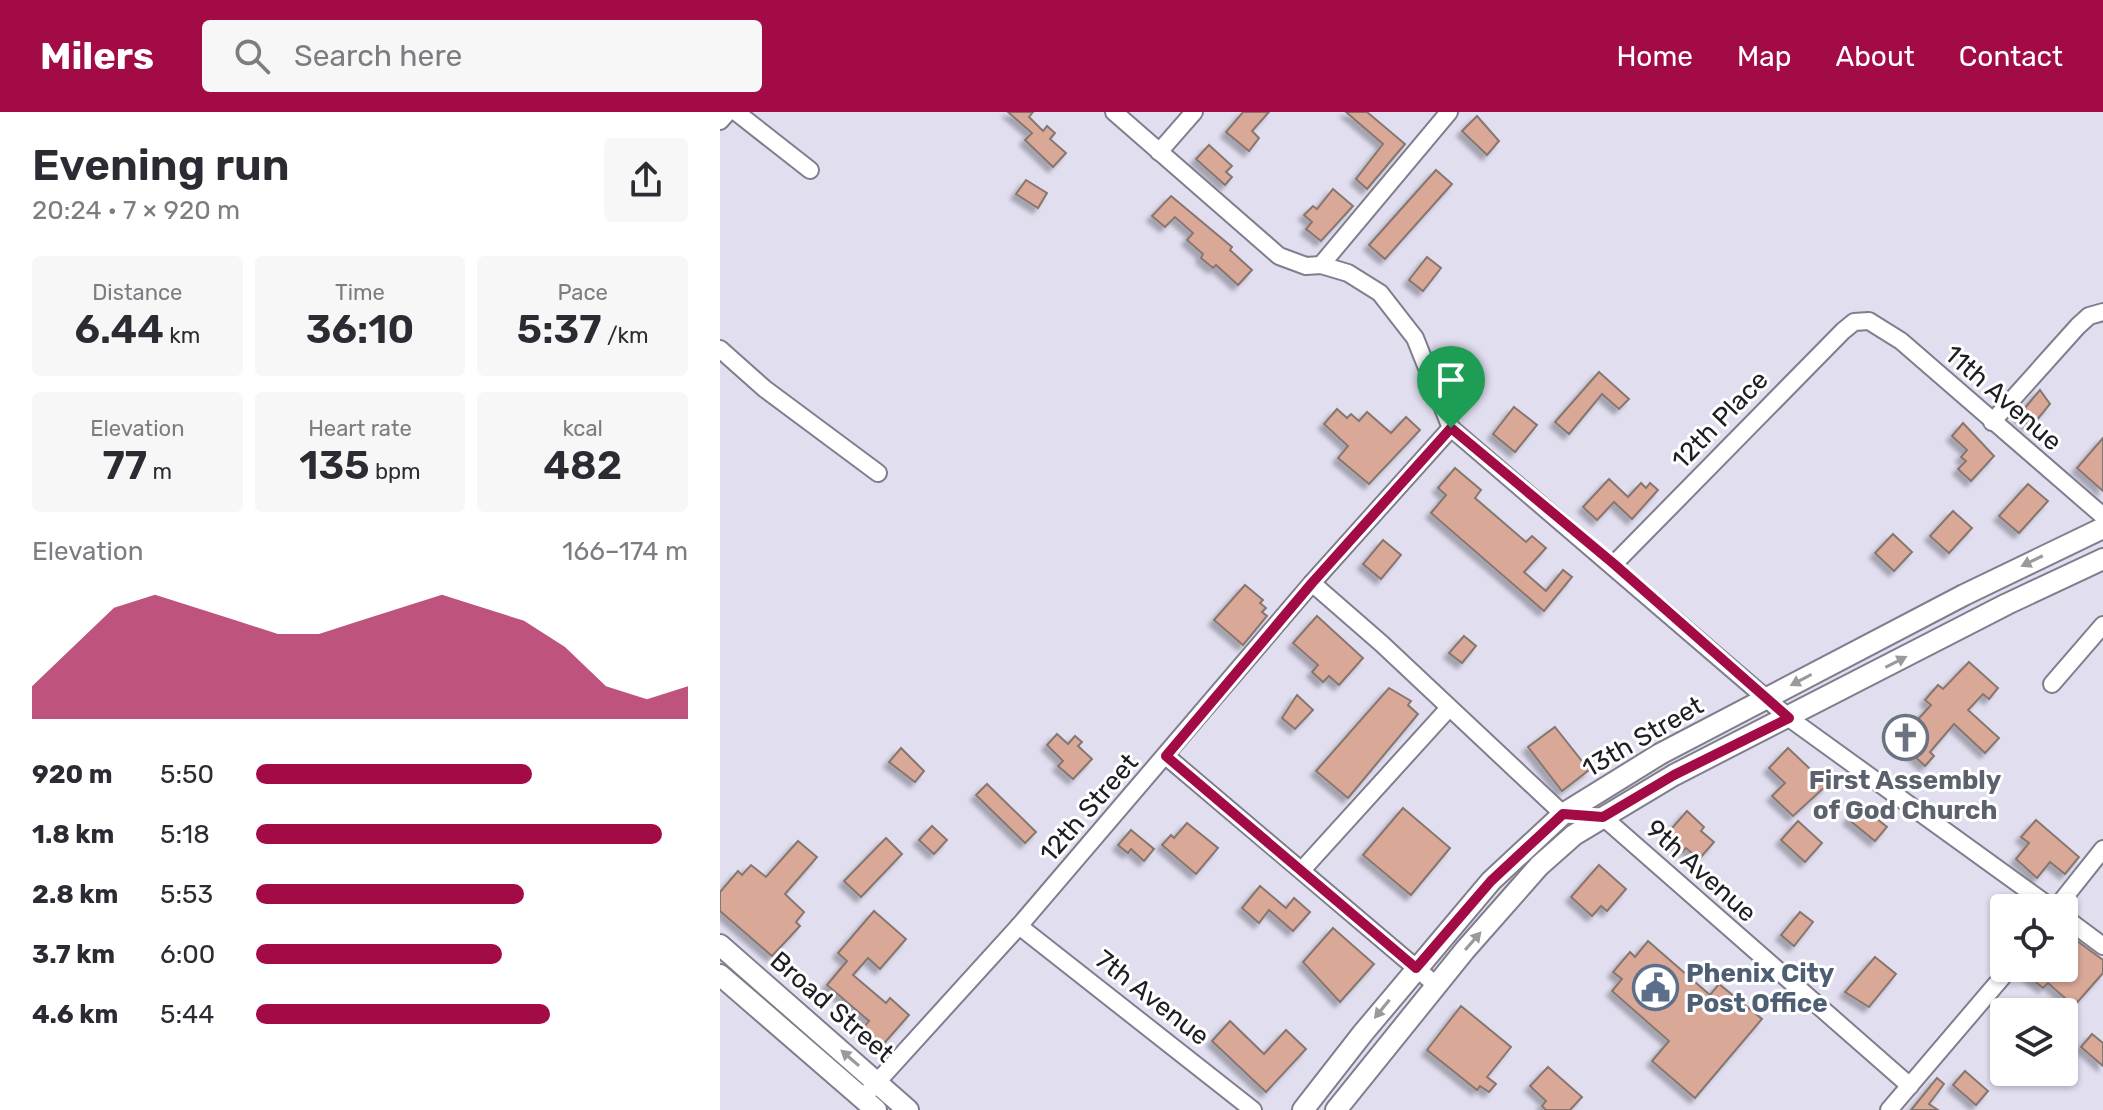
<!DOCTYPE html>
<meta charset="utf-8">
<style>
:root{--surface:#fff;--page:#f7f7f7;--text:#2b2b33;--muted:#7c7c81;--accent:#a30b47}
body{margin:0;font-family:Rubik,sans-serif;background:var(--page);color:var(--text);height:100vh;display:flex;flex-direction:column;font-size:30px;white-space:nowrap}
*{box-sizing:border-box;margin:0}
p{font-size:26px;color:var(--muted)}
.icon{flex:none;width:44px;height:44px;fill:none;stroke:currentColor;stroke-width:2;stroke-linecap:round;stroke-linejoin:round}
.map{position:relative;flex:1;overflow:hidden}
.drawer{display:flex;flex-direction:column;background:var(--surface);width:720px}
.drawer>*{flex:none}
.buttons{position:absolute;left:1270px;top:782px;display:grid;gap:16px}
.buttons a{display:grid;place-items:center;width:88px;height:88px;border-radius:8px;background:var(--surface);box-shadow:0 2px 6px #0004;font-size:40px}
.pin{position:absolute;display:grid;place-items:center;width:68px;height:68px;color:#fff;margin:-82px -34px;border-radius:50% 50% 50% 0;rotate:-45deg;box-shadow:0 0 8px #0007}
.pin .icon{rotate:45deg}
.round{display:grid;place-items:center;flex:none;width:84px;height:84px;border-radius:8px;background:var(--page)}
.summary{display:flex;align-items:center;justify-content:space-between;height:136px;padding:0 32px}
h1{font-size:44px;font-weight:600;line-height:60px}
.stats{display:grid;grid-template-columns:repeat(3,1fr);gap:12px;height:136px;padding:8px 32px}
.stats div{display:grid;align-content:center;border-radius:8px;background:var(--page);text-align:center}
.stats b{font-size:40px;font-weight:600}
.stats small{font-size:22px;font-weight:400}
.stats p{font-size:22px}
.chart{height:224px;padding:16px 32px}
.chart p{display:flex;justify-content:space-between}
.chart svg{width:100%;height:144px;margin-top:8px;fill:var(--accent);opacity:.7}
ul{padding:0 32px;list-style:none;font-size:26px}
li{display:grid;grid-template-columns:128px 96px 1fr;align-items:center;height:60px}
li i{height:20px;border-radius:10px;background:var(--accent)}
header{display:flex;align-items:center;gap:48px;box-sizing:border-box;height:112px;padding:0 40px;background:var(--accent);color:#fff}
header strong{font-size:38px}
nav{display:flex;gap:44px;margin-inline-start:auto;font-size:28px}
.search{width:560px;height:72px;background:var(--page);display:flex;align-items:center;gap:20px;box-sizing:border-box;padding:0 28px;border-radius:8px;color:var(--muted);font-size:30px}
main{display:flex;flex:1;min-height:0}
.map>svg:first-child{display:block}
.building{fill:#d9a897;stroke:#877670;stroke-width:2;filter:url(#shadow)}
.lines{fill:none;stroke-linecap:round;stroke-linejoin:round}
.minor-casing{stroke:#807e8d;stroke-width:20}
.major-casing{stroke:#807e8d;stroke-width:24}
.minor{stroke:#fff;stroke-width:16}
.major{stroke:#fff;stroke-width:20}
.oneway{fill:#9a999c}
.route-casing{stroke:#fff;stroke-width:16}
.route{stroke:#a30b47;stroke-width:10}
.labels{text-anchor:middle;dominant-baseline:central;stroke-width:6;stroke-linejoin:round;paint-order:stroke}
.street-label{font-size:26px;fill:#1e1d23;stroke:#fff}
.worship-label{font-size:26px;font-weight:bold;fill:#5b616d;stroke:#fff}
.service-label{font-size:26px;font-weight:bold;fill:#4e5e75;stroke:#fff;text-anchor:start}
</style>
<header>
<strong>Milers</strong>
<div class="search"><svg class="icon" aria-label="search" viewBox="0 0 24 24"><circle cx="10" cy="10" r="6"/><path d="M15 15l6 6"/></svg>Search here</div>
<nav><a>Home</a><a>Map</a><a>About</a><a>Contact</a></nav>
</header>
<main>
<section class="drawer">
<div class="summary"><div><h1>Evening run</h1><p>20:24 · 7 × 920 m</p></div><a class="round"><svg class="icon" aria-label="share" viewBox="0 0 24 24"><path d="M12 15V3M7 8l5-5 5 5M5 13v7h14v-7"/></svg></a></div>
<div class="stats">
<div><p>Distance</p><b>6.44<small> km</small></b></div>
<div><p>Time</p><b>36:10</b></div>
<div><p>Pace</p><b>5:37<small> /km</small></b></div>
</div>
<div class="stats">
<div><p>Elevation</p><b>77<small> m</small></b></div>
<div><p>Heart rate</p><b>135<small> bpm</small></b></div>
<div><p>kcal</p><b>482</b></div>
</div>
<div class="chart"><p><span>Elevation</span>166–174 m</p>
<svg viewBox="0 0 160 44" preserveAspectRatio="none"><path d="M0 44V34L10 22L20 10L30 6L40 10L50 14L60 18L70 18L80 14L90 10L100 6L110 10L120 14L130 22L140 34L150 38L160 34V44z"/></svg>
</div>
<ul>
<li><b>920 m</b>5:50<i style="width:64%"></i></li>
<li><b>1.8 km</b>5:18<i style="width:94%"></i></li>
<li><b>2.8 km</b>5:53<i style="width:62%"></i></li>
<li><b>3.7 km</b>6:00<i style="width:57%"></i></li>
<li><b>4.6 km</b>5:44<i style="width:68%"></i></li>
</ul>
</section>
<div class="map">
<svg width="1383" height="998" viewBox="0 0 1383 998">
<defs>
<filter id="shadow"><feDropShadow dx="-5" dy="5" stdDeviation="2" flood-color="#0004"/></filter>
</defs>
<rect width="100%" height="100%" fill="#e0deef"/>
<g class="building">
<polygon points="288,0 313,0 309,5 323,19 327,14 335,21 330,27 346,41 333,55 305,28 312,21"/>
<polygon points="523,0 549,0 532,19 539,26 529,39 506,20"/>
<polygon points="626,0 647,0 685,32 647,77 636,67 663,32"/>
<polygon points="757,4 779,29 767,43 742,19"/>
<polygon points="489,33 512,54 506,60 512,65 505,73 476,47"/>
<polygon points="716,58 732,72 665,147 649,133"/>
<polygon points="306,68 327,81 318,96 296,82"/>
<polygon points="613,77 633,94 601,129 586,117 592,110 584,103 593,94 597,97"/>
<polygon points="451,84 512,135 510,138 532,158 518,173 496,153 493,156 481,146 483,142 467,128 473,121 455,105 445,115 432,104"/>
<polygon points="707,145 721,156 703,179 689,168"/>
<polygon points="879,260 909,287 899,297 882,282 849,322 835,310"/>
<polygon points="1320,278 1330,292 1311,315 1298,304"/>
<polygon points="794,295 817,313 795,340 773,322"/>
<polygon points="617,297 627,306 631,302 639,309 647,300 671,321 686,305 700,318 649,372 618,346 628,334 604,312"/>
<polygon points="1243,311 1274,344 1251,369 1238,357 1246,349 1241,345 1247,338 1232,324"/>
<polygon points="1383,326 1383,379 1357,356"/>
<polygon points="735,356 761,378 755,386 806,430 812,424 826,436 804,460 826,479 843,458 852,465 824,499 711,401 726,383 718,376"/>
<polygon points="889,367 908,385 921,371 926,376 930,371 938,378 912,407 894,390 877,408 863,395"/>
<polygon points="1308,372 1328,389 1299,421 1279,404"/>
<polygon points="1233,399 1252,416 1229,441 1210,424"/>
<polygon points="1173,422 1192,440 1174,459 1155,441"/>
<polygon points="663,428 681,443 661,467 643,452"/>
<polygon points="525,473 543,488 540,491 546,496 542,500 547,504 523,533 494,508"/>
<polygon points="597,504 643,546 619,573 609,564 603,570 592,560 598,553 573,531"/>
<polygon points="744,524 756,534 742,551 729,541"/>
<polygon points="1249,550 1278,576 1269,587 1263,582 1248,598 1279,626 1265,641 1234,612 1210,640 1214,644 1205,654 1178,629 1211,593 1205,588 1218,573 1223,577"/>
<polygon points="669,576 691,589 688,593 698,602 628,686 596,659"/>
<polygon points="577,583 593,598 575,617 562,606"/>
<polygon points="835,615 869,658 842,679 808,635"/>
<polygon points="337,622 348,632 355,624 362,630 358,634 372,647 353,667 338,654 343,649 327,633"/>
<polygon points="181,636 204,659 195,670 169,650"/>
<polygon points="1068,636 1107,673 1073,704 1052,684 1065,671 1049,656"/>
<polygon points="267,672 316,720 305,731 256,683"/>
<polygon points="1140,693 1167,715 1155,729 1128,707"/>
<polygon points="683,696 730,736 691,783 643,743"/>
<polygon points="967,699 984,715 981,719 994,730 979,747 966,736 962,740 945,724"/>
<polygon points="1316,708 1359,745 1345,762 1330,750 1317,766 1296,747 1309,731 1301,725"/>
<polygon points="1078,709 1102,731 1085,750 1061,728"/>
<polygon points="467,711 498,736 476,762 442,733 451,723 454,726"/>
<polygon points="212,714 227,728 214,742 199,728"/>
<polygon points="411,718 434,737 424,749 411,737 408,741 398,733"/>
<polygon points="166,726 182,742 141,785 124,769"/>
<polygon points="78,729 97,745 65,782 84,800 76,810 80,814 52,844 0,799 0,780 18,759 22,763 31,753 46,765"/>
<polygon points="879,753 906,777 887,799 881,794 872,804 851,785"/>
<polygon points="540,774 566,796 574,786 590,800 573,819 549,798 539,811 522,796"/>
<polygon points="154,799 186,827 160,857 148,846 133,863 166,891 170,886 189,903 160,936 141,919 149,909 107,873 127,849 118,841"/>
<polygon points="1080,800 1093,810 1074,834 1061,823"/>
<polygon points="613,816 654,852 620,890 583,850"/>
<polygon points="1345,820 1383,848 1383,861 1354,894 1328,871 1323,876 1306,862 1311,856 1344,856"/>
<polygon points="928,829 990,883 999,872 1042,907 975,986 932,949 949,929 892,879 902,867 893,860 910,840 915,845"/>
<polygon points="1155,845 1176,862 1149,895 1125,880"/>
<polygon points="741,894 791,935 767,965 776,972 769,980 760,974 757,978 707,938"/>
<polygon points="510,909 544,942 566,918 586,937 546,980 492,929"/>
<polygon points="1372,922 1383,931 1383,954 1361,935"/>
<polygon points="828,955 862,985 850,998 826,998 822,994 826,989 810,974"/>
<polygon points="1245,959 1268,979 1256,993 1233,973"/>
<polygon points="1217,966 1224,972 1209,992 1218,998 1191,998"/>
</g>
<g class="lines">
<defs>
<g id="minor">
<polyline points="16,0 90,58"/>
<polyline points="394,0 559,144 586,154 601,153 628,161 660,181 695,226 731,316 1069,606 1332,796"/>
<polyline points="0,9 8,0"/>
<polyline points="439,40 474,0"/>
<polyline points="601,153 729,0"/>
<polyline points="0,237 45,277 158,361"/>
<polyline points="1272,310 1358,214 1369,204 1383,200"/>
<polyline points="894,452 1123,219 1134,210 1149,209 1181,229 1383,404"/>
<polyline points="592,471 662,532 843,702 883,705 1190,974"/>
<polyline points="1332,572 1383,513"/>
<polyline points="446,644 716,873"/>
<polyline points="582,758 729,596"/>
<polyline points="1336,796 1383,737"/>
<polyline points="1344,805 1383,834"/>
<polyline points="299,814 533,998"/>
<polyline points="149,979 299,814 592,471 731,316"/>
<polyline points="1169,998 1290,856"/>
</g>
<g id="major">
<polyline points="0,833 188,998"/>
<polyline points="0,863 156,998"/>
<polyline points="583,998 643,921 771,769 843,702 940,642 1244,483 1383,416"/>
<polyline points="616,998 745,838 819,754 854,723 954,663 1287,492 1383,447"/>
</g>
</defs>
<use href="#minor" class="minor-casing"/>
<use href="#major" class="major-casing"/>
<use href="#minor" class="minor"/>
<use href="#major" class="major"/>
</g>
<defs><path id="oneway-solid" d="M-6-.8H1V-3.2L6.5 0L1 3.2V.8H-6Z" transform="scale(2)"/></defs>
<g class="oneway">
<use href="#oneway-solid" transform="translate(1312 449) rotate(154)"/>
<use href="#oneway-solid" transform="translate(1176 550) rotate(-27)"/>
<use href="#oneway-solid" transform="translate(1081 568) rotate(152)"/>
<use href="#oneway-solid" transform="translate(753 829) rotate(-49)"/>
<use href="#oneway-solid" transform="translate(662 897) rotate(129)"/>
<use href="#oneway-solid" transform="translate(130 946) rotate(-139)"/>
</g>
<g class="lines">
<defs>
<polygon id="route" points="731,316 894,452 1069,606 954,663 883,705 843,702 771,769 696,856 446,644 592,471"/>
</defs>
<use href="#route" class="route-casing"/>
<use href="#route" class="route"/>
</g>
<defs>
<symbol id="church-ring" viewBox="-11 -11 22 22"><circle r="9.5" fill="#fff" stroke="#6b7280" stroke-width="1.5"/><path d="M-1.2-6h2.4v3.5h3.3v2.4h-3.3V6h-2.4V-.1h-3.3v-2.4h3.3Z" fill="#6b7280"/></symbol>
<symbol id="civic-ring" viewBox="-11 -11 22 22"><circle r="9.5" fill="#fff" stroke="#5c6f8a" stroke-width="1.5"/><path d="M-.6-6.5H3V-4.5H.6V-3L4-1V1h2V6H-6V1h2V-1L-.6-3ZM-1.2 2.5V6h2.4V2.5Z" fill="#5c6f8a"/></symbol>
</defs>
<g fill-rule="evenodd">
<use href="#church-ring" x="1160" y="600" width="51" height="51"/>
<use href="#civic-ring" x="910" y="850" width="51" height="51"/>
</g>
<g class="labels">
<g class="street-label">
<text transform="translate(1283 286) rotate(41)">11th Avenue</text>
<text transform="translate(1000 308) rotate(-46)">12th Place</text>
<text transform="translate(923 625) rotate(-30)">13th Street</text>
<text transform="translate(369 696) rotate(-49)">12th Street</text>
<text transform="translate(981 759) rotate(42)">9th Avenue</text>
<text transform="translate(432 886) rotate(38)">7th Avenue</text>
<text transform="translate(112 895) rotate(41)">Broad Street</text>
</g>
<g class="worship-label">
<text x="1185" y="668">First Assembly<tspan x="1185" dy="30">of God Church</tspan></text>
</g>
<g class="service-label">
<text x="966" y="861">Phenix City<tspan x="966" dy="30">Post Office</tspan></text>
</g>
</g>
</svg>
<div class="buttons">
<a><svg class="icon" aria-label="locate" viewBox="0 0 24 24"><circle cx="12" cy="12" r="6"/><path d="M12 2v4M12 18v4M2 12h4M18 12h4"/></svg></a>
<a><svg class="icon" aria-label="layers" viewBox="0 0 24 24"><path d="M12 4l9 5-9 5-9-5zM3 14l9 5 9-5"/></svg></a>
</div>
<div class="pin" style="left:731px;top:316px;background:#1e9e55"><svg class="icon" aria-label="arrive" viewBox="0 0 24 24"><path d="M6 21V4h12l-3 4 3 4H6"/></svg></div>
</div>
</main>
